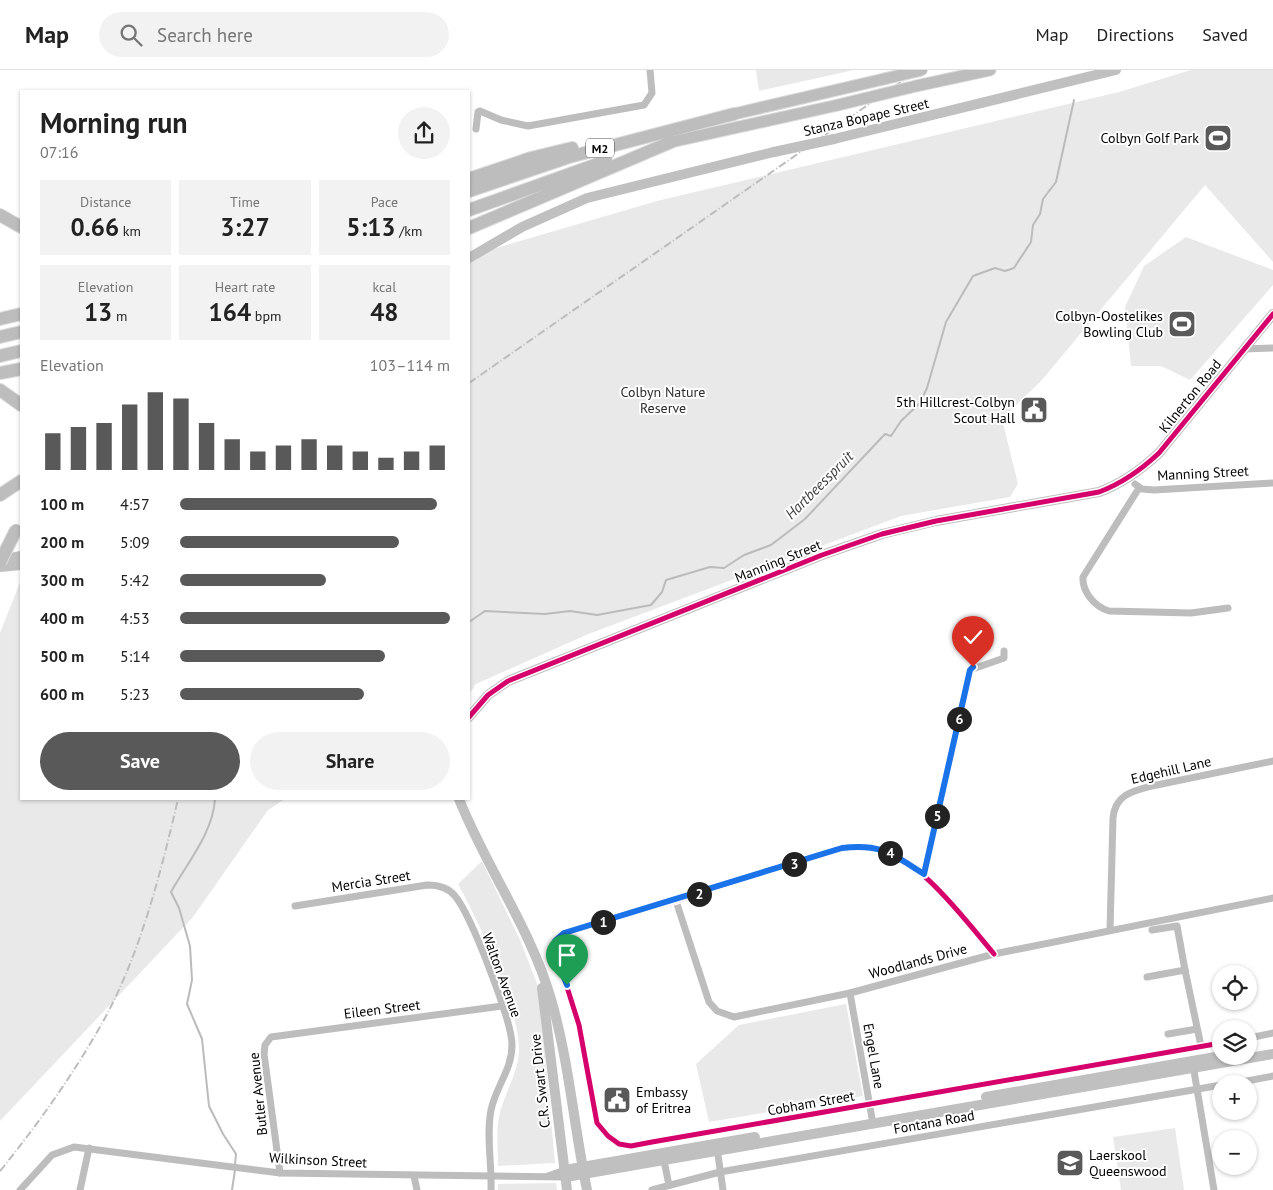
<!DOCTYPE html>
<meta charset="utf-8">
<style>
:root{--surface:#fff;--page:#f2f2f2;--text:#222;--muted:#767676;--line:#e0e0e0;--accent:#595959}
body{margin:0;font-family:"PT Sans",sans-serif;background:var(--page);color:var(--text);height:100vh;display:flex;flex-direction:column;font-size:19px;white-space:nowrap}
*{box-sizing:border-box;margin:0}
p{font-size:16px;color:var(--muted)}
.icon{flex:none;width:28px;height:28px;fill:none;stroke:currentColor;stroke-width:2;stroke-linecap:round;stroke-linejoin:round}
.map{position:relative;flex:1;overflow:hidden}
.panel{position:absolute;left:20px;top:20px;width:450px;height:710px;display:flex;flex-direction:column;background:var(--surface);border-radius:0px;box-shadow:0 1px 4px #0004}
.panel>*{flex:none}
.fabs{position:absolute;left:1212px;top:895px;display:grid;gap:10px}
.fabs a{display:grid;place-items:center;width:45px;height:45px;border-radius:50%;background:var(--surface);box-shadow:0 1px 4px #0004;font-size:25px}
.pin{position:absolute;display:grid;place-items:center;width:42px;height:42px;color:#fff;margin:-51px -21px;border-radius:50% 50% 50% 0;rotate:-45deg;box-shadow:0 0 5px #0007}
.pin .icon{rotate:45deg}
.km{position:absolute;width:25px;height:25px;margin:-12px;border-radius:50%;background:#222;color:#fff;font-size:14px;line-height:25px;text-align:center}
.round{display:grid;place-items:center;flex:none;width:52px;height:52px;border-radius:26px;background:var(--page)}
.overview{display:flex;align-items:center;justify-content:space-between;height:85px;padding:0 20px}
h1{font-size:28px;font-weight:800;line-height:38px}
.figures{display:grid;grid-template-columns:repeat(3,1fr);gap:8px;height:85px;padding:5px 20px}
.figures div{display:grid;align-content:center;border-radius:0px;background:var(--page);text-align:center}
.figures b{font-size:25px;font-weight:800}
.figures small{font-size:14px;font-weight:400}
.figures p{font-size:14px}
.chart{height:140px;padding:10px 20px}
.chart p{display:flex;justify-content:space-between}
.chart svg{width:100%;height:90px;margin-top:5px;stroke:var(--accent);stroke-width:6}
.cta{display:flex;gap:10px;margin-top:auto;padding:10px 20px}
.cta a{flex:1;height:58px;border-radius:30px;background:var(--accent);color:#fff;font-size:20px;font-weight:800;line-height:58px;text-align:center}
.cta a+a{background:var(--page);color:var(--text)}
ul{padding:0 20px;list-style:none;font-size:16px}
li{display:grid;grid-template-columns:80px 60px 1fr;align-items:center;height:38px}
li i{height:12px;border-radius:6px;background:var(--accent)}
header{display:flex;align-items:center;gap:30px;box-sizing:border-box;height:70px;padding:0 25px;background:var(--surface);border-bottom:1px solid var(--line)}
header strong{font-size:24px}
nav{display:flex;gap:28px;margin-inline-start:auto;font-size:18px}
.search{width:350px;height:45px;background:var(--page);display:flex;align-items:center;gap:12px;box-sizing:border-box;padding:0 18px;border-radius:28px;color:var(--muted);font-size:19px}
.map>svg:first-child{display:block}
.green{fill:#e9e9e9}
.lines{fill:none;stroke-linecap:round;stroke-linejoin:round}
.stream{stroke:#bbb;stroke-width:2}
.primary-casing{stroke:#dbdbdb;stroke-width:13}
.highway-casing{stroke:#dbdbdb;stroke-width:14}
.street{stroke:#bdbdbd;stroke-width:7}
.secondary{stroke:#c0c0c0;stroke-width:10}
.primary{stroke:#bdbdbd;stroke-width:11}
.highway{stroke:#bdbdbd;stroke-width:12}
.rail{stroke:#bdbdbd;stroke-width:2;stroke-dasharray:8 2.5 1 2.5;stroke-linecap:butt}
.primary-bridge-casing{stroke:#dbdbdb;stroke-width:13;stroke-linecap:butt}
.highway-bridge-casing{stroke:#dbdbdb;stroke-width:14;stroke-linecap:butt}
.secondary-bridge{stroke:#c0c0c0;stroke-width:10}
.primary-bridge{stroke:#bdbdbd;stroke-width:11}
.highway-bridge{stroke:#bdbdbd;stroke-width:12}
.cycleway-casing{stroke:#fff;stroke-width:8}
.cycleway{stroke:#d6006c;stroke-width:5}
.route-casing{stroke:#fff;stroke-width:10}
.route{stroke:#1a73e8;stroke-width:6}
.labels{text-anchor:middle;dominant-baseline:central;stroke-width:4;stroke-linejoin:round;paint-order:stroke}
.shield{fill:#fff;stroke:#4c4c4c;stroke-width:1}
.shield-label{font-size:12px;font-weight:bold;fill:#000}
.street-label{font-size:14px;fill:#000;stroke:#fff}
.poi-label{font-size:14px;fill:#000;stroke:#fff;text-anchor:end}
.park-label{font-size:14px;fill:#2e2e2e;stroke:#fff}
.water-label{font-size:15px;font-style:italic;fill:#3f3f3f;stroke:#fff}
</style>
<header>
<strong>Map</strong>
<div class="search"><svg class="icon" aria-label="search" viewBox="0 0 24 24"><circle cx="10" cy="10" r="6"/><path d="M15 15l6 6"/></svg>Search here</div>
<nav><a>Map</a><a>Directions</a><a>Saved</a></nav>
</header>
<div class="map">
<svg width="1273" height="1120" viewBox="0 0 1273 1120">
<rect width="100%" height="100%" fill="#fff"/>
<g class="green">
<polygon points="756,0 854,0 759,21"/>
<polygon points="1191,0 1273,0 1273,192 1205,115 1041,311 1002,349 1018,414 1010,427 901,446 586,565 476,614 469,624 469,186 657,131 1119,22"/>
<polygon points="1186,167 1273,200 1273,215 1190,310 1161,296 1131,296 1125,237 1144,196"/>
<polygon points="21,510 21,729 285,729 268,740 193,847 0,1051 0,563"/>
<path d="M 482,791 L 521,872 L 539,919 L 555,1093 L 498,1096 C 498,1076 495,1055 502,1036 C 508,1017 518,1001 519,981 C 520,940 479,852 458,814 Z"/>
<polygon points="846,934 863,1026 709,1052 696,994 739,955"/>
<polygon points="1175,1058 1184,1120 1121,1120 1113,1067"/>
<polygon points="556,1113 557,1120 498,1120 498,1114"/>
</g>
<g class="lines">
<g class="stream">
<polyline points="469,552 485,541 545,544 570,541 597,545 651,535 662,522 666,510 710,497 724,498 744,485 771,475 805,449 885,364 891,366 901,351 920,333 927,318 946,252 973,206 995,198 1005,201 1014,198 1031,172 1033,155 1040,144 1043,129 1056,112 1074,30"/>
<path d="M 215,729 C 213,763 187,793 171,822 L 179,838 L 190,876 L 192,910 L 187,934 L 202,969 L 209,1036 L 223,1064 L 236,1084 L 235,1095"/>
<polyline points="232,1120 235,1100"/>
</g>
<defs>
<g id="primary">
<polyline points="916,16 990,0"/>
<polyline points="734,44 884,9"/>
<polyline points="671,72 838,35"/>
</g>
<g id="highway">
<polyline points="469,109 531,88 572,78"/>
<polyline points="469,121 569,87 734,44"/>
<polyline points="469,140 606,91"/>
<polyline points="0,145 21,157"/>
<polyline points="469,158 671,72"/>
<polyline points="0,249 21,244"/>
<polyline points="0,267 21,262"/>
<polyline points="0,286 21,281"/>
<polyline points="0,303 21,299"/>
<polyline points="0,320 21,335"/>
<polyline points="0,425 21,411"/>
</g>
</defs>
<use href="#primary" class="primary-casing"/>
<use href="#highway" class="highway-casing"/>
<g class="street">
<polyline points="476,59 478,42 480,41 501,50 528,56 644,35 652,23 650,0"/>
<polyline points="1244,279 1273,278"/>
<polyline points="1135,414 1142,419 1154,420 1273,413"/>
<path d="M 1139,418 L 1083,507 C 1082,522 1095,537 1109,541 L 1191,543 L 1228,538"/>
<polyline points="924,804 970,600 1004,588 1004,581"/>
<polyline points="676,831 709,932 717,941 734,947 850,923 994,884 1273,828"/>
<path d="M 295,836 L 427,815 C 437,815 448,817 455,826 C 471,845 512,951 512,975 C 512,1000 496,1016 491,1040 C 486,1066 492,1094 491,1120"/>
<path d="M 1110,860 L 1113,748 C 1115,725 1132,721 1152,716 L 1273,691"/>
<polyline points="1152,860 1177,856 1185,900"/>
<path d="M 994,884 C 966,851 914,780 869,776 C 860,775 851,777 842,779 L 676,831 L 564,863 L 557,868 L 554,876 L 579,955 L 597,1053 L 608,1066 L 619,1074 L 631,1076 L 652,1072 L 1221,973"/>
<polyline points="1147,907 1185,900 1201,976"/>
<polyline points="850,923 873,1054"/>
<polyline points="1168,964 1197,959"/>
<polyline points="1249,968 1273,963"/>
<polyline points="1193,995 1214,1120"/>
<polyline points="1231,1014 1273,1006"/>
<polyline points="717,1078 723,1120"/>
<polyline points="664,1091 669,1115"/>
<polyline points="280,1103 264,984 265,975 271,967 502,936"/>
<polyline points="414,1106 417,1120"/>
<polyline points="548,1106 565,1100"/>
<polyline points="20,1120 52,1085 74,1077 280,1103 566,1107"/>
<polyline points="80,1120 89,1078"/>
<polyline points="652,1120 720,1102 1221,1015"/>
</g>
<g class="secondary">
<polyline points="834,69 1116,0"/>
<polyline points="469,188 522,157 587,128 774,82"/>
<polyline points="0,490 21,486"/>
<polyline points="0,497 21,495"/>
<path d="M 469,647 L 488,625 L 508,611 L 822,485 L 882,464 L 936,451 L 1099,422 C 1123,413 1141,400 1159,383 L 1273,244"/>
<path d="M 459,729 C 486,797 531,859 551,929 C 569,991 574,1057 587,1120"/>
<polyline points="542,918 567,1120"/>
<polyline points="986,1027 1221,986"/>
<polyline points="565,1100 755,1067"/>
<polyline points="566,1107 1273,984"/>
</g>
<use href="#primary" class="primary"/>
<use href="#highway" class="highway"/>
<g class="rail">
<polyline points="469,313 918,0"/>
<path d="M 0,1101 C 39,1053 75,1002 105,948 C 141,881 161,802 178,729"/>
</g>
<defs>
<g id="primary-bridge">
<polyline points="884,9 922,0"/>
<polyline points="838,35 916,16"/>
</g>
<polyline id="highway-bridge" points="0,492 16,460"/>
</defs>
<use href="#primary-bridge" class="primary-bridge-casing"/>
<use href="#highway-bridge" class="highway-bridge-casing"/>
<polyline class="secondary-bridge" points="774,82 834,69"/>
<use href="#primary-bridge" class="primary-bridge"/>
<use href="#highway-bridge" class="highway-bridge"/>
<defs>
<g id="cycleway">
<path d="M 469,647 L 488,625 L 508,611 L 822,485 L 882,464 L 936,451 L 1099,422 C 1123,413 1141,400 1159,383 L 1273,244"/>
<path d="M 994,884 C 966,851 914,780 869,776 C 860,775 851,777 842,779 L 676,831 L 564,863 L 557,868 L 554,876 L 579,955 L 597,1053 L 608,1066 L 619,1074 L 631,1076 L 652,1072 L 1221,973"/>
</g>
</defs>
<use href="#cycleway" class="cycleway-casing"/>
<use href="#cycleway" class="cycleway"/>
</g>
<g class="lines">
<defs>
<path id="route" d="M 567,915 L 556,887 L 555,871 L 564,863 L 842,778 C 881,773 892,784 924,804 L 970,600 L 973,597"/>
</defs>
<use href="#route" class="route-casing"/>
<use href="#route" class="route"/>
</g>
<defs>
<symbol id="stadium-square" viewBox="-11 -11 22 22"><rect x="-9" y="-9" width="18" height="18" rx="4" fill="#595959" stroke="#fff"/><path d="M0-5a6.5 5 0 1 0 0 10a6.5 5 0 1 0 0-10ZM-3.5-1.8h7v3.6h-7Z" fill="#fff"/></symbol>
<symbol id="civic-square" viewBox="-11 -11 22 22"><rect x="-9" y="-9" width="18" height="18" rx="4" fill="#595959" stroke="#fff"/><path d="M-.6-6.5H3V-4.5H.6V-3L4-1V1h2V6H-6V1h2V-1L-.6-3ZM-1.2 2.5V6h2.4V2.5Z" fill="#fff"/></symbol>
<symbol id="school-square" viewBox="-11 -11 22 22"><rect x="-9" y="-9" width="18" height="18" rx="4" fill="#595959" stroke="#fff"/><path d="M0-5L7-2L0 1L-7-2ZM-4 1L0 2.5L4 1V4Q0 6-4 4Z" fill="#fff"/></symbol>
</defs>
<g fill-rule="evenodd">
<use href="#stadium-square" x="1202" y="52" width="32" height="32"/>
<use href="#stadium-square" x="1166" y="238" width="32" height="32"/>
<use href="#civic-square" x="1018" y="324" width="32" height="32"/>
<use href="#civic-square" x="601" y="1014" width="32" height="32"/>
<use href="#school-square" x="1054" y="1077" width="32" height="32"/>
</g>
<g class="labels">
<rect class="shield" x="586" y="68.5" width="28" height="19" rx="4"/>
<g class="shield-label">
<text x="600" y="78">M2</text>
</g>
<g class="street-label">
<text transform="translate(866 47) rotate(-13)">Stanza Bopape Street</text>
<text transform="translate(1190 326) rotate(-51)">Kilnerton Road</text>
<text transform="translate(1203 403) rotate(-3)">Manning Street</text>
<text transform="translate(778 491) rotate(-22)">Manning Street</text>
<text transform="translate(1171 700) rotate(-13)">Edgehill Lane</text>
<text transform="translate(371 811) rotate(-9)">Mercia Street</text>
<text transform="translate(918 891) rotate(-15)">Woodlands Drive</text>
<text transform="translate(502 905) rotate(70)">Walton Avenue</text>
<text transform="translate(382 939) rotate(-7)">Eileen Street</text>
<text transform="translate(874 986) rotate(80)">Engel Lane</text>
<text transform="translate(540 1011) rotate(-96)">C.R. Swart Drive</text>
<text transform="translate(258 1024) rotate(-96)">Butler Avenue</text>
<text transform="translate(811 1033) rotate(-10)">Cobham Street</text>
<text transform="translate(934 1052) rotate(-10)">Fontana Road</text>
<text transform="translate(318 1090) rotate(3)">Wilkinson Street</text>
</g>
<g class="poi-label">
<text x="1199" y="68">Colbyn Golf Park</text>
<text x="1163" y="246">Colbyn-Oostelikes<tspan x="1163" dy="16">Bowling Club</tspan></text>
<text x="1015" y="332">5th Hillcrest-Colbyn<tspan x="1015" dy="16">Scout Hall</tspan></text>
<text x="636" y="1022" text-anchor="start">Embassy<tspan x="636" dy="16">of Eritrea</tspan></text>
<text x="1089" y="1085" text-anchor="start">Laerskool<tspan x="1089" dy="16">Queenswood</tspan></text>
</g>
<g class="park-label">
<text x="663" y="322">Colbyn Nature<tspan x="663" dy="16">Reserve</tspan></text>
</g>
<g class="water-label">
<text transform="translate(819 415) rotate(-45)">Hartbeesspruit</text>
</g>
</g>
</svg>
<div class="fabs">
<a><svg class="icon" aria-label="locate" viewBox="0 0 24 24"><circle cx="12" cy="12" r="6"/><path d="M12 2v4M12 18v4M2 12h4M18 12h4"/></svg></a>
<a><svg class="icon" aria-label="layers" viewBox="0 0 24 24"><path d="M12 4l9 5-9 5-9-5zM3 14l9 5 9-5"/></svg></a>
<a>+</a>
<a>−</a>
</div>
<div class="pin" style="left:567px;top:915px;background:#1e9e55"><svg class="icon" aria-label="arrive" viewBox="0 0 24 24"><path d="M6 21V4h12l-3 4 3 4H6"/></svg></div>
<div class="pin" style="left:973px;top:597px;background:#d93025"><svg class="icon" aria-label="check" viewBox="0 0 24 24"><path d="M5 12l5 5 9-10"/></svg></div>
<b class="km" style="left:603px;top:852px">1</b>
<b class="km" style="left:699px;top:824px">2</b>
<b class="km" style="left:794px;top:794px">3</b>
<b class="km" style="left:890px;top:783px">4</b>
<b class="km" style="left:937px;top:746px">5</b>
<b class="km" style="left:959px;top:649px">6</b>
<section class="panel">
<div class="overview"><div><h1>Morning run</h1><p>07:16</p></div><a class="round"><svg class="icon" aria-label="share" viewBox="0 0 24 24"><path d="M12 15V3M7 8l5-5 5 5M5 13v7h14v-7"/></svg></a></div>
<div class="figures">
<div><p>Distance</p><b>0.66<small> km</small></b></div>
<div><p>Time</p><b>3:27</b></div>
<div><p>Pace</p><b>5:13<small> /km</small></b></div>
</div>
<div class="figures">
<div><p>Elevation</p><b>13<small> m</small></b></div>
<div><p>Heart rate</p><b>164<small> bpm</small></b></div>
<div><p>kcal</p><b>48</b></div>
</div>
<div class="chart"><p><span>Elevation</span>103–114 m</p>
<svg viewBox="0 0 160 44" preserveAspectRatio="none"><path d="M5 44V26M15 44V23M25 44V21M35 44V12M45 44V6M55 44V9M65 44V21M75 44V29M85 44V35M95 44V32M105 44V29M115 44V32M125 44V35M135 44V38M145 44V35M155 44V32"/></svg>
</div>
<ul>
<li><b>100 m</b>4:57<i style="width:95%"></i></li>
<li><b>200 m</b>5:09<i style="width:81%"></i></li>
<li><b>300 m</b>5:42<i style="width:54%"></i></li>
<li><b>400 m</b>4:53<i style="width:100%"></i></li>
<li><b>500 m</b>5:14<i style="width:76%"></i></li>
<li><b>600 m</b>5:23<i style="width:68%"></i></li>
</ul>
<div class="cta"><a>Save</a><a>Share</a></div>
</section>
</div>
